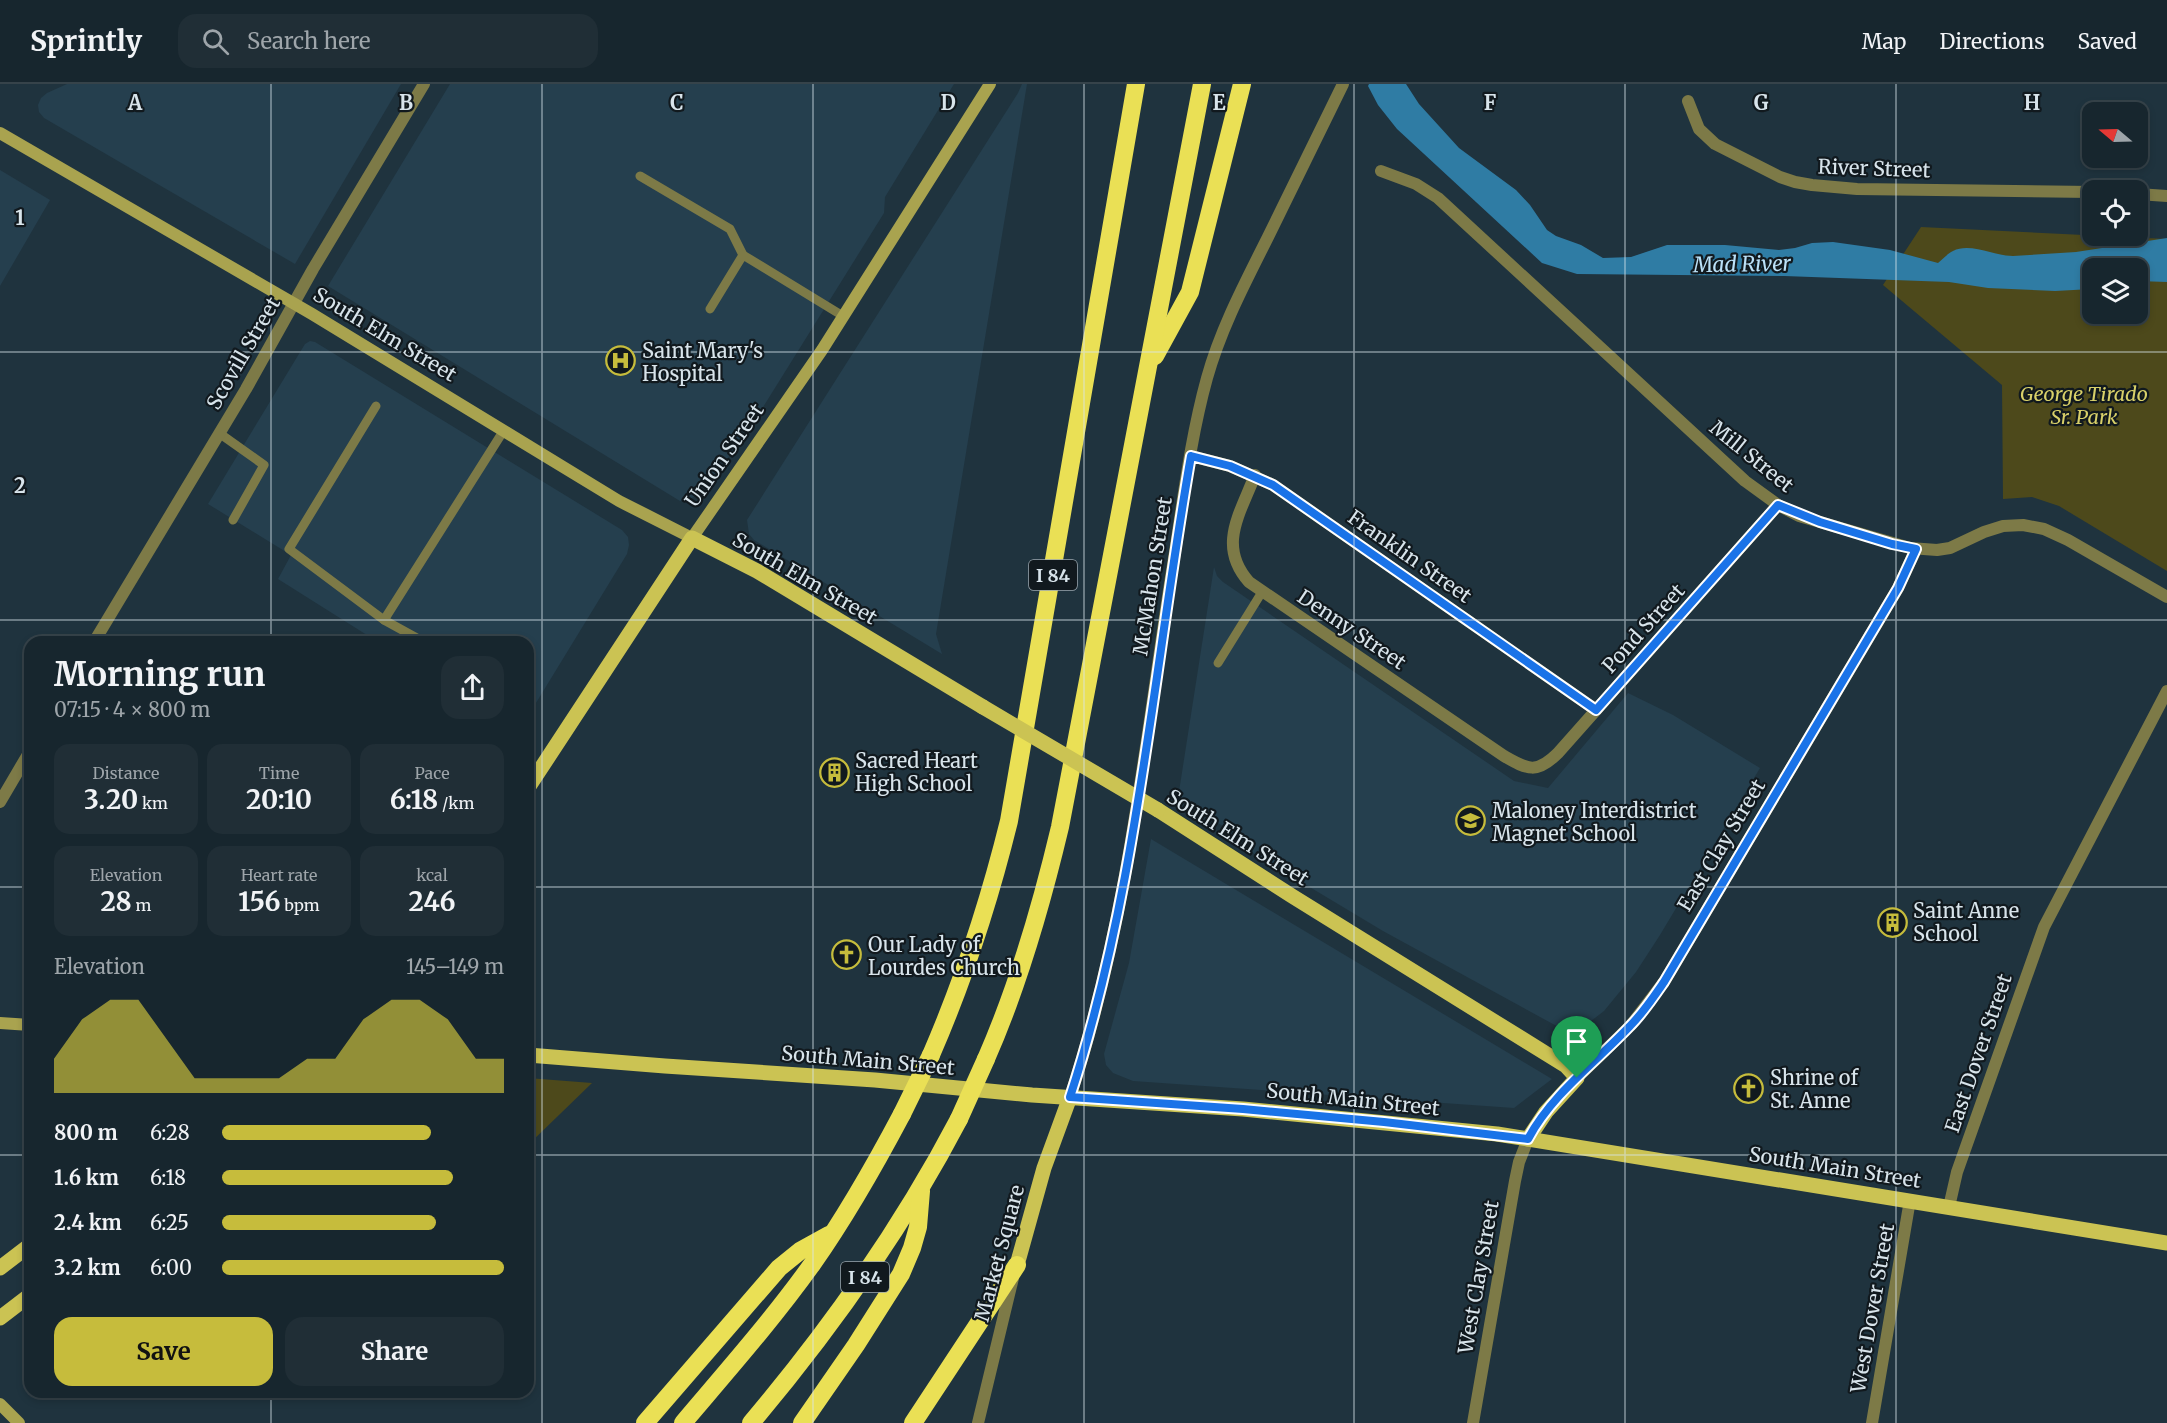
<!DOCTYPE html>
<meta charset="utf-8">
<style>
:root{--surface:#17262e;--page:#202e36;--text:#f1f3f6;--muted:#9ea5aa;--line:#36434a;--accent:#c6bc3c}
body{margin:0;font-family:Merriweather,serif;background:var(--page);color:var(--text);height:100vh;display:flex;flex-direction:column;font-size:22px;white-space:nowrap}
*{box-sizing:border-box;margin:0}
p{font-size:20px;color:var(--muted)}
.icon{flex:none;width:33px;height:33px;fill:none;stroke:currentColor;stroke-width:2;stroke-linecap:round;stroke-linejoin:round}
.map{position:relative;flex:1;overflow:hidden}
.sheet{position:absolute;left:24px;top:552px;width:510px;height:762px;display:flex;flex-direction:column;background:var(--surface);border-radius:18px;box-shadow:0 3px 9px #0003,0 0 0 2px var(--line)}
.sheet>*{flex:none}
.needle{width:39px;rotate:289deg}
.fabs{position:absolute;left:2082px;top:18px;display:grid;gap:12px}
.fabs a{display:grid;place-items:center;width:66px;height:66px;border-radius:12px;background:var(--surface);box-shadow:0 3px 9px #0003,0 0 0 2px var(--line);font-size:30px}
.pin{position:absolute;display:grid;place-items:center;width:51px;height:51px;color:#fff;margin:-62px -26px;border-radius:50% 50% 50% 0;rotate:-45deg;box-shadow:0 0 6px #0007}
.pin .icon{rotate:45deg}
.round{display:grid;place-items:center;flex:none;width:63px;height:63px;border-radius:18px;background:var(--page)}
.summary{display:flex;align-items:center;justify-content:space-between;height:102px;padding:0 30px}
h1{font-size:33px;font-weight:700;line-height:45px}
.metrics{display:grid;grid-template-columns:repeat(3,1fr);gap:9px;height:102px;padding:6px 30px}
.metrics div{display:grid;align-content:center;border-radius:15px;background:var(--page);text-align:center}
.metrics b{font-size:26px;font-weight:700}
.metrics small{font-size:16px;font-weight:400}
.metrics p{font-size:16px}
.chart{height:168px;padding:12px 30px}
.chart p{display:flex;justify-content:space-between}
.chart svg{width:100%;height:108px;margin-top:6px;fill:var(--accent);opacity:.7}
.primary-button{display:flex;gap:12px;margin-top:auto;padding:12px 30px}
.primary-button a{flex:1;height:69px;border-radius:18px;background:var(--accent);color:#111;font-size:24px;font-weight:700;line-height:69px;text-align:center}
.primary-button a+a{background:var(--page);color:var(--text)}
ul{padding:0 30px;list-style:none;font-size:20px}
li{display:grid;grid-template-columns:96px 72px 1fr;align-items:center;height:45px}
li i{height:15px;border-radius:8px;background:var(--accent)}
header{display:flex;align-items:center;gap:36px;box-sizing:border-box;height:84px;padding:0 30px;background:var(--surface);border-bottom:2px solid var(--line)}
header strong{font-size:28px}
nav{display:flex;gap:33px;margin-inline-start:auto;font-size:21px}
.search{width:420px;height:54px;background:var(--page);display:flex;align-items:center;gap:15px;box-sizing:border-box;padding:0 21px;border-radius:18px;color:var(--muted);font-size:22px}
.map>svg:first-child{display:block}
.built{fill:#253f4e}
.green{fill:#4d491b;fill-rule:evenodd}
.water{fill:#2f7ca4}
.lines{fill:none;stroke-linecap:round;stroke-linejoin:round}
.lane{stroke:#7d7a47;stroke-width:9}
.street{stroke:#7d7a47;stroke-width:12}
.secondary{stroke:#a9a34f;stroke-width:12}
.primary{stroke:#cbc353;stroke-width:15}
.highway{stroke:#eae055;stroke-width:18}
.primary-bridge{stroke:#cbc353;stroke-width:15}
.highway-bridge{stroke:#eae055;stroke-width:18}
.route-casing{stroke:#fff;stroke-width:12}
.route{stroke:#1a73e8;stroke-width:8}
.grid{fill:none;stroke:#d8e4eb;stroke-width:1.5;stroke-opacity:0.55}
.labels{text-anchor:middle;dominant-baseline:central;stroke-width:4.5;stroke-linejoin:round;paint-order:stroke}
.shield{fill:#11191e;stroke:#9ca7ae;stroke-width:1.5}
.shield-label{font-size:18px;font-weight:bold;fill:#d8e4eb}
.street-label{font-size:20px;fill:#d8e4eb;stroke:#11191e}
.poi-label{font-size:20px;fill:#d8e4eb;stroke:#11191e;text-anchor:start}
.park-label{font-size:20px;font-style:italic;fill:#d8d069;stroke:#11191e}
.water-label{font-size:21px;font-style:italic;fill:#bbe1f8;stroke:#11191e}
.grid-label{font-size:20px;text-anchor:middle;font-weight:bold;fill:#d8e4eb;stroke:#11191e;stroke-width:4.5;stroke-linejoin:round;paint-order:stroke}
</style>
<header>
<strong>Sprintly</strong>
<div class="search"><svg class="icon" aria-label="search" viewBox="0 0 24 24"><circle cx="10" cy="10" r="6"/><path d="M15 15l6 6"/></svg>Search here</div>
<nav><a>Map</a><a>Directions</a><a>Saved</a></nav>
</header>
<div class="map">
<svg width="2167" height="1339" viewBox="0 0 2167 1339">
<rect width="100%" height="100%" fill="#1f333e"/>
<g class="built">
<polygon points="67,0 401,0 295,180 44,34 39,28 38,21 41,14 47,9"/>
<polygon points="450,0 954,0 885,113 884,129 745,352 700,409 687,417 680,417 328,202"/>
<polygon points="1022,0 1027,0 936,550 942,570 754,456 749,450 747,436 1018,9"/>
<polygon points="0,86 50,116 0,202"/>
<polygon points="310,257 315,258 622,446 628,453 629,461 627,470 528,632 528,558 378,558 278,495 291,471 208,420 305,260"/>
<polygon points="1214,483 1217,492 1223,498 1514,697 1548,704 1628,609 1673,631 1760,684 1660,851 1636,888 1604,927 1573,951 1383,847 1248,766 1250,759 1178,714"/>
<polygon points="1151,755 1552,995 1514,1024 1133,997 1113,989 1106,981 1104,970 1129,879"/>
</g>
<g class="green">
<path d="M 1921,143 L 2167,155 L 2167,487 L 2059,422 L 2032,413 L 2003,415 L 2002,301 L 1883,201 ZM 2092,184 L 2138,184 L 2138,230 L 2092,230 Z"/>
<polygon points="528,994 592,999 528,1061"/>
</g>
<path class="water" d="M 1369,0 L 1406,0 L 1419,20 L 1459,64 L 1516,106 L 1530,121 L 1547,146 L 1556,152 L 1581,161 L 1603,174 L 1631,173 L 1667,161 L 1725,161 L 1779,166 L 1795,164 L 1812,159 L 1833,158 L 1890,166 L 1938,179 C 1943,175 1947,170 1953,167 C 1970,158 1994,172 2013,172 L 2076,168 L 2167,154 L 2167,198 L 2138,197 L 2138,184 L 2092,184 L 2092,205 L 2055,207 L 1988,204 L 1949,198 L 1784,192 L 1577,190 L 1542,179 L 1397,45 L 1378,21 L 1368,2 Z"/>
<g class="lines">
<g class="lane">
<polyline points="640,92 730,145 743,171"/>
<polyline points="710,225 743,171 843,232"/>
<polyline points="376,322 289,465 384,536"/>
<polyline points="219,349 264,381 233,436"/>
<polyline points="424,558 384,536 504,346"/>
<polyline points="1218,579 1262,508"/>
</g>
<g class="street">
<polyline points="1688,17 1699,45 1715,60 1780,93 1795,98 1812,101 1857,105 2092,108"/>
<polyline points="1381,87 1416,100 1438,114 1745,397 1778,421 1799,432 1910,464 1937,466 1950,464 1984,448 2003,442 2023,441 2044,445 2068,456 2167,513"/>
<polyline points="2138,110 2167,112"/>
<polyline points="1191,372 1230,382 1273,401 1596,626"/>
<path d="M 1255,391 C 1240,430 1217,462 1249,498 L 1504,672 C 1528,686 1537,690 1558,669 L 1778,421"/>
<polyline points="94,558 246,305 313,185 424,0"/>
<polyline points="0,718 30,667"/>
<polyline points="1577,994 1631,941 1664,898 1898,504 1916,465"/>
<path d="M 1070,1013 C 1126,844 1144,668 1171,493 C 1182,427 1189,359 1207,294 C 1221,244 1245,199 1268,153 C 1293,102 1318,51 1343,0"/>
<polyline points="1949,1123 1957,1088 2044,843 2167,607"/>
<polyline points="978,1339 1013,1194"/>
<polyline points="1473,1339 1515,1097 1519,1078 1528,1055"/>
<polyline points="1872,1339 1910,1116"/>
</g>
<g class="secondary">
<polyline points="0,49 312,230 619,417 692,454 822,266 990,0"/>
<polyline points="0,939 30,941"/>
<polyline points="0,1320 19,1339"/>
</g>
<g class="primary">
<polyline points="528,704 692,454 757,487 983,623"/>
<polyline points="1158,726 1292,812 1566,982 1577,994 1546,1028 1528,1055"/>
<polyline points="528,971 665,982 875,996 1032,1011 1243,1025 1497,1050 2167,1159"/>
<polyline points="1017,1181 1044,1084 1070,1013"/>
<polyline points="0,1184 30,1161"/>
<polyline points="0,1234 30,1211"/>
</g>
<g class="highway">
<polyline points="1155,272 1190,208 1242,0"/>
<path d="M 931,971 C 964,895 989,818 1009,737 L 1136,0"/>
<path d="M 986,975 C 1019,900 1041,823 1060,743 L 1202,0"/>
<polyline points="645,1339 779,1184 800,1167 829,1151"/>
<path d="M 683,1339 C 727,1287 773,1235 813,1179 C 846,1132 875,1081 902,1030"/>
<path d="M 751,1339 C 832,1243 901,1146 959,1035"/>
<polyline points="802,1339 856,1261 901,1190 912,1164 918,1143 921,1107"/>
<polyline points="913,1339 1017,1181"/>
</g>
<polyline class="primary-bridge" points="983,623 1158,726"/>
<g class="highway-bridge">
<polyline points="902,1030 931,971"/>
<polyline points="959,1035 986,975"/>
</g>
</g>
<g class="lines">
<defs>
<path id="route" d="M 1191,372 L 1230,382 L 1273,401 L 1596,626 L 1778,421 L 1820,438 L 1892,460 L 1916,465 L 1898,504 L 1664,898 C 1653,914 1643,929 1630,942 C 1595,979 1552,1010 1528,1055 L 1384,1038 L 1243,1025 L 1070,1013 C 1138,805 1153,586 1191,372 Z"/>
</defs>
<use href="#route" class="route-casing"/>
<use href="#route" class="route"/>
</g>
<path class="grid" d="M 271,0 L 271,558M 542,0 L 542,1339M 813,0 L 813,1339M 1084,0 L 1084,1339M 1354,0 L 1354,1339M 1625,0 L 1625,1339M 1896,0 L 1896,1339M 0,268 L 2167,268M 0,536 L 2167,536M 0,803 L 30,803M 528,803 L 2167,803M 0,1071 L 30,1071M 528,1071 L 2167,1071M 271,1308 L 271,1339"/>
<defs>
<symbol id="hospital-ring" viewBox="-11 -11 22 22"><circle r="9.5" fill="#11191e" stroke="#c6bc3c" stroke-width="1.5"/><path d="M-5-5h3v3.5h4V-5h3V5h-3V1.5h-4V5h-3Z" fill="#c6bc3c"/></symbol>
<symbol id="building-ring" viewBox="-11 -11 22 22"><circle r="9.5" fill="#11191e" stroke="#c6bc3c" stroke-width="1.5"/><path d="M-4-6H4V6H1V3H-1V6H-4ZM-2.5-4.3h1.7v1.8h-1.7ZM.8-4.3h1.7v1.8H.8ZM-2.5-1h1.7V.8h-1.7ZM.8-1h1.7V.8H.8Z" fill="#c6bc3c"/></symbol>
<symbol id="school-ring" viewBox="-11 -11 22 22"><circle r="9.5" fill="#11191e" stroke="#c6bc3c" stroke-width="1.5"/><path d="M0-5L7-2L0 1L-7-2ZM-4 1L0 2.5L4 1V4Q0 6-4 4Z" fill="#c6bc3c"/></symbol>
<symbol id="church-ring" viewBox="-11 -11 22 22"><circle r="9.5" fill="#11191e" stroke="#c6bc3c" stroke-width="1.5"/><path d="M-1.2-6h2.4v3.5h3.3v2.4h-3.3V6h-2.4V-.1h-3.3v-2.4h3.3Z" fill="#c6bc3c"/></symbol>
</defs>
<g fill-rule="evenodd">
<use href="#hospital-ring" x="604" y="260" width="33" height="33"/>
<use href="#building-ring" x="818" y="672" width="33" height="33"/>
<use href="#school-ring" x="1454" y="720" width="33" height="33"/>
<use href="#building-ring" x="1876" y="822" width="33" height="33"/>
<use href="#church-ring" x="830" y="854" width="33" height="33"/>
<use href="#church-ring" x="1732" y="988" width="33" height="33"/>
</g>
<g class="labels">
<g class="shield">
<rect x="1029" y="476" width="48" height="30" rx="4.5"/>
<rect x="841" y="1178" width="48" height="30" rx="4.5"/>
</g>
<g class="shield-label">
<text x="1053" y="491">I 84</text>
<text x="865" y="1193">I 84</text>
</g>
<g class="street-label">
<text transform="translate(1874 84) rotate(2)">River Street</text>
<text transform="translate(385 250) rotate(31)">South Elm Street</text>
<text transform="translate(243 269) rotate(-60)">Scovill Street</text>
<text transform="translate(724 371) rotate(-55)">Union Street</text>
<text transform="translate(1752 372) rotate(39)">Mill Street</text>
<text transform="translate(1410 472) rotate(35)">Franklin Street</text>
<text transform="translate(1152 492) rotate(-81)">McMahon Street</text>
<text transform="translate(805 494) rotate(30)">South Elm Street</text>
<text transform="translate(1643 544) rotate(-48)">Pond Street</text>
<text transform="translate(1352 545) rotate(34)">Denny Street</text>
<text transform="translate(1238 753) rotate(32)">South Elm Street</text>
<text transform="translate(1721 761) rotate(-59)">East Clay Street</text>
<text transform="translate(1978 969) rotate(-71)">East Dover Street</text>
<text transform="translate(868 976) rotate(5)">South Main Street</text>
<text transform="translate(1353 1015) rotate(6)">South Main Street</text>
<text transform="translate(1835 1083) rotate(9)">South Main Street</text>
<text transform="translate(999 1169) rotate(-75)">Market Square</text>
<text transform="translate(1478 1193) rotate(-80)">West Clay Street</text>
<text transform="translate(1872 1224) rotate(-80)">West Dover Street</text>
</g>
<g class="poi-label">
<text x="642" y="266">Saint Mary's<tspan x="642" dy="23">Hospital</tspan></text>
<text x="855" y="676">Sacred Heart<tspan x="855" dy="23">High School</tspan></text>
<text x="1492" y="726">Maloney Interdistrict<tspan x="1492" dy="23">Magnet School</tspan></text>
<text x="1913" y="826">Saint Anne<tspan x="1913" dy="23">School</tspan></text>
<text x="868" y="860">Our Lady of<tspan x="868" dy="23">Lourdes Church</tspan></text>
<text x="1770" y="993">Shrine of<tspan x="1770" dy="23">St. Anne</tspan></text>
</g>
<g class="park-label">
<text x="2084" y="309">George Tirado<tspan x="2084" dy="23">Sr. Park</tspan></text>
</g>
<g class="water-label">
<text transform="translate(1742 180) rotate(-1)">Mad River</text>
</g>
</g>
<g class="grid-label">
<text x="135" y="26">A</text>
<text x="406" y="26">B</text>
<text x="677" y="26">C</text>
<text x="948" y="26">D</text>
<text x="1219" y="26">E</text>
<text x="1490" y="26">F</text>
<text x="1761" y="26">G</text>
<text x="2032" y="26">H</text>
<text x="20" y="141">1</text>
<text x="20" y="409">2</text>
</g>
</svg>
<div class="fabs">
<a><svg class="needle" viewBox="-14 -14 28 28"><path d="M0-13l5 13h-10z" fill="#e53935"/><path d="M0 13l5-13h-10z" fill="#9ea5aa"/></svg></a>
<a><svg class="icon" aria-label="locate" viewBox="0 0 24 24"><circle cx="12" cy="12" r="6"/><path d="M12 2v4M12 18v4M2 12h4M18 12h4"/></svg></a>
<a><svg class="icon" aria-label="layers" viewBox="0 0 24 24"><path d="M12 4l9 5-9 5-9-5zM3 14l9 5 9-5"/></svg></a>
</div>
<div class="pin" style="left:1577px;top:994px;background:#1e9e55"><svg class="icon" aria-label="arrive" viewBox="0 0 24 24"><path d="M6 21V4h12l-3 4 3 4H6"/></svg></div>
<section class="sheet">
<div class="summary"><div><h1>Morning run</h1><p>07:15 · 4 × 800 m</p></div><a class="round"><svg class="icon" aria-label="share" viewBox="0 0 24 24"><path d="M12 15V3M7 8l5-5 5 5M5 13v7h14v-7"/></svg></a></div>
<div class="metrics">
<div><p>Distance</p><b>3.20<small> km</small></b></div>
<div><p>Time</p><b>20:10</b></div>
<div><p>Pace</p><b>6:18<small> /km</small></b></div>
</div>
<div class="metrics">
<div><p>Elevation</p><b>28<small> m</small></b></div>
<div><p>Heart rate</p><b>156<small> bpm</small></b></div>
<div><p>kcal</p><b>246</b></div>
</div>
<div class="chart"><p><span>Elevation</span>145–149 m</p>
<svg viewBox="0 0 160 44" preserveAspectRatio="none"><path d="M0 44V30L10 14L20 6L30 6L40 22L50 38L60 38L70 38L80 38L90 30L100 30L110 14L120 6L130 6L140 14L150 30L160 30V44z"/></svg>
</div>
<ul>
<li><b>800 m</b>6:28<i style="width:74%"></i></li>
<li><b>1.6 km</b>6:18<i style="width:82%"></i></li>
<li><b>2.4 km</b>6:25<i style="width:76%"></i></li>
<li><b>3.2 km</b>6:00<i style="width:100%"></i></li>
</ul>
<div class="primary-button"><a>Save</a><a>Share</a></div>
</section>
</div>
